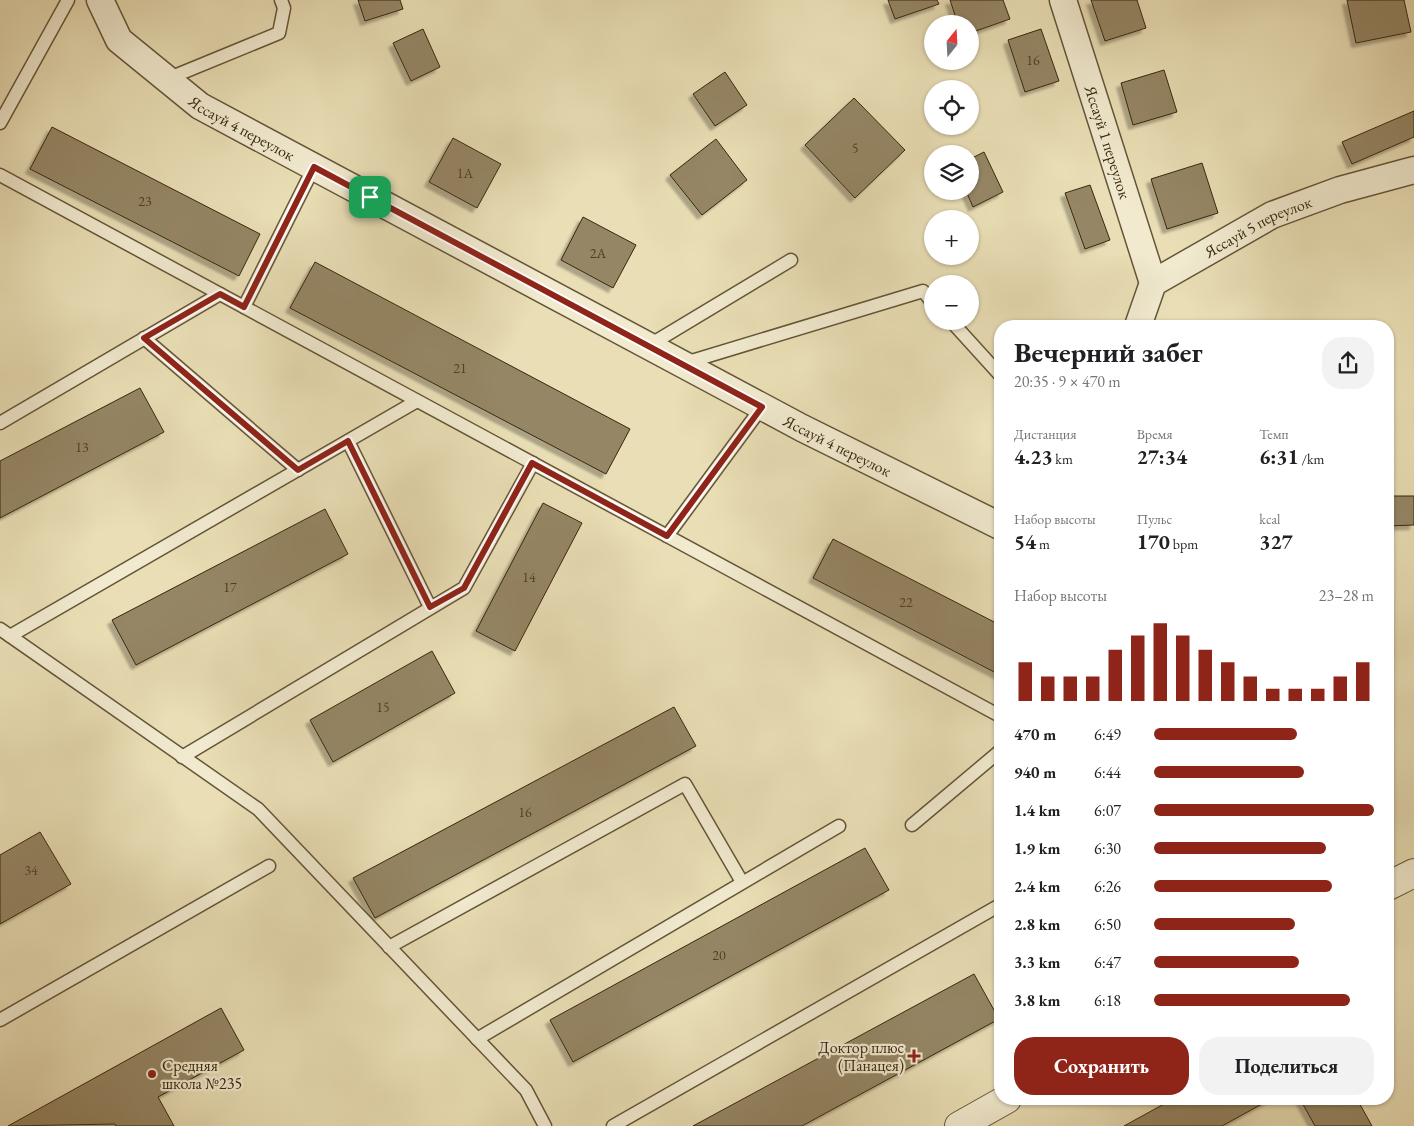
<!DOCTYPE html>
<html lang="ru">
<meta charset="utf-8">
<style>
:root{--surface:#fff;--page:#f2f2f2;--text:#202124;--muted:#757577;--accent:#8f2418}
body{margin:0;font-family:"EB Garamond",serif;background:var(--page);color:var(--text);height:100vh;display:flex;flex-direction:column;font-size:19px;white-space:nowrap}
*{box-sizing:border-box;margin:0}
p{font-size:16px;color:var(--muted)}
.icon{flex:none;width:28px;height:28px;fill:none;stroke:currentColor;stroke-width:2;stroke-linecap:round;stroke-linejoin:round}
.map{position:relative;flex:1;overflow:hidden}
.sheet{position:absolute;left:994px;top:320px;width:400px;height:785px;display:flex;flex-direction:column;background:var(--surface);border-radius:20px;box-shadow:0 1px 4px #0004}
.sheet>*{flex:none}
.needle{width:32px;rotate:18deg}
.buttons{position:absolute;left:924px;top:15px;display:grid;gap:10px}
.buttons a{display:grid;place-items:center;width:55px;height:55px;border-radius:50%;background:var(--surface);box-shadow:0 1px 4px #0004;font-size:25px}
.pin{position:absolute;display:grid;place-items:center;width:42px;height:42px;color:#fff;margin:-21px;border-radius:10px;box-shadow:0 2px 8px #0006}
.round{display:grid;place-items:center;flex:none;width:52px;height:52px;border-radius:20px;background:var(--page)}
.head{display:flex;align-items:center;justify-content:space-between;height:85px;padding:0 20px}
h1{font-size:28px;font-weight:700;line-height:38px}
.stats{display:grid;grid-template-columns:repeat(3,1fr);gap:8px;height:85px;padding:5px 20px}
.stats div{display:grid;align-content:center}
.stats b{font-size:21px;font-weight:700}
.stats small{font-size:14px;font-weight:400}
.stats p{font-size:14px}
.chart{height:140px;padding:10px 20px}
.chart p{display:flex;justify-content:space-between}
.chart svg{width:100%;height:90px;margin-top:5px;stroke:var(--accent);stroke-width:6}
.primary-button{display:flex;gap:10px;margin-top:auto;padding:10px 20px}
.primary-button a{flex:1;height:58px;border-radius:20px;background:var(--accent);color:#fff;font-size:20px;font-weight:700;line-height:58px;text-align:center}
.primary-button a+a{background:var(--page);color:var(--text)}
ul{padding:0 20px;list-style:none;font-size:16px}
li{display:grid;grid-template-columns:80px 60px 1fr;align-items:center;height:38px}
li i{height:12px;border-radius:6px;background:var(--accent)}
.map>svg:first-child{display:block}
.building{fill:#958665;stroke:#39270e;filter:url(#shadow)}
.lines{fill:none;stroke-linecap:round;stroke-linejoin:round}
.service-casing{stroke:#655538;stroke-width:15}
.minor-casing{stroke:#655538;stroke-width:29}
.tertiary-casing{stroke:#655538;stroke-width:30}
.service{stroke:#f1eacf;stroke-width:12}
.minor{stroke:#f1eacf;stroke-width:26}
.tertiary{stroke:#f1eacf;stroke-width:28}
.route-casing{stroke:#fff;stroke-width:10}
.route{stroke:#8f2418;stroke-width:6}
.poi-dot{fill:#8f2418;stroke:#f1eacf;stroke-width:2}
.labels{text-anchor:middle;dominant-baseline:central;stroke-width:4.5;stroke-linejoin:round;paint-order:stroke}
.number-label{font-size:14px;fill:#503f24}
.street-label{font-size:16px;fill:#39270e;stroke:#f1eacf}
.poi-label{font-size:16px;fill:#39270e;stroke:#f1eacf;text-anchor:end}
</style>
<div class="map">
<svg width="1414" height="1126" viewBox="0 0 1414 1126">
<defs>
<filter id="shadow"><feDropShadow dx="-4.5" dy="4.5" stdDeviation="1" flood-color="#0004"/></filter>
</defs>
<rect width="100%" height="100%" fill="#e9deb5"/>
<filter id="stains"><feTurbulence type="fractalNoise" baseFrequency=".004" numOctaves="4"/><feColorMatrix values="0 0 0 0 .2 0 0 0 0 .09 0 0 0 0 .02 0 0 0 .5 -.17"/></filter>
<radialGradient id="worn" r=".72"><stop offset=".6" stop-color="#630" stop-opacity="0"/><stop offset="1" stop-color="#630" stop-opacity=".3"/></radialGradient>
<g class="building">
<polygon points="358,0 400,0 403,9 365,21"/>
<polygon points="888,0 937,0 939,4 895,19"/>
<polygon points="950,0 1003,0 1010,19 970,33 970,24 958,24"/>
<polygon points="1091,0 1137,0 1146,28 1105,41"/>
<polygon points="1347,0 1404,0 1411,32 1356,43"/>
<polygon points="423,29 440,67 411,81 393,43"/>
<polygon points="1041,29 1059,81 1025,92 1008,40"/>
<polygon points="1164,70 1177,112 1133,125 1121,83"/>
<polygon points="725,72 747,105 715,126 693,94"/>
<polygon points="854,98 905,150 855,198 805,145"/>
<polygon points="1414,111 1414,137 1352,164 1342,142"/>
<polygon points="52,127 260,234 239,276 30,169"/>
<polygon points="453,138 501,164 477,208 429,182"/>
<polygon points="716,139 747,180 702,215 670,175"/>
<polygon points="984,152 1003,192 973,207 966,191 970,191 970,159"/>
<polygon points="1202,163 1218,213 1167,229 1151,179"/>
<polygon points="1090,185 1110,240 1085,249 1065,193"/>
<polygon points="583,217 636,245 613,288 561,260"/>
<polygon points="315,262 630,429 606,474 290,308"/>
<polygon points="140,388 164,432 0,518 0,461"/>
<polygon points="1388,496 1414,496 1414,525 1388,526"/>
<polygon points="543,503 582,523 515,651 476,631"/>
<polygon points="325,509 348,554 136,665 112,620"/>
<polygon points="833,539 1000,625 1000,675 813,578"/>
<polygon points="432,651 455,693 333,762 310,720"/>
<polygon points="674,707 696,746 375,918 353,878"/>
<polygon points="40,832 71,884 0,924 0,855"/>
<polygon points="865,848 889,890 573,1062 550,1020"/>
<polygon points="974,974 999,1019 802,1126 693,1126"/>
<polygon points="221,1008 244,1050 158,1097 174,1126 116,1126 115,1124 8,1126"/>
<polygon points="1173,1099 1271,1099 1222,1126 1124,1126"/>
<polygon points="1300,1099 1357,1099 1372,1126 1315,1126"/>
</g>
<g class="lines">
<defs>
<g id="service">
<polyline points="167,79 279,33 284,8 281,0"/>
<polyline points="0,123 68,0"/>
<polyline points="0,175 1000,716"/>
<polyline points="244,307 314,167"/>
<polyline points="951,321 1000,375"/>
<polyline points="144,338 298,470"/>
<polyline points="648,346 791,260"/>
<polyline points="685,363 923,291 932,302"/>
<polyline points="0,423 220,294"/>
<polyline points="348,441 430,607"/>
<polyline points="667,536 762,407"/>
<polyline points="0,629 258,809 526,1090 545,1126"/>
<polyline points="10,636 417,401"/>
<polyline points="182,757 464,588 533,463"/>
<polyline points="912,825 1000,751"/>
<polyline points="389,947 685,784 742,882"/>
<polyline points="0,1020 269,866"/>
<polyline points="477,1039 839,826"/>
<polyline points="613,1126 1000,905"/>
</g>
<g id="minor">
<path id="s1" d="M 100,0 L 119,40 L 200,106 L 802,428 L 1000,526"/>
<path id="s2" d="M 1063,0 L 1153,283"/>
<path id="s3" d="M 1138,326 L 1153,283 L 1272,215 L 1340,190 L 1414,170"/>
</g>
<g id="tertiary">
<polyline points="1388,886 1414,873"/>
<polyline points="959,1126 1007,1099"/>
</g>
</defs>
<use href="#service" class="service-casing"/>
<use href="#minor" class="minor-casing"/>
<use href="#tertiary" class="tertiary-casing"/>
<use href="#service" class="service"/>
<use href="#minor" class="minor"/>
<use href="#tertiary" class="tertiary"/>
</g>
<g class="lines">
<defs>
<polygon id="route" points="314,167 762,407 667,536 532,463 464,588 430,607 348,441 298,470 144,338 220,294 244,307"/>
</defs>
<use href="#route" class="route-casing"/>
<use href="#route" class="route"/>
</g>
<g class="poi-dot">
<path d="M911.5 1048.5h5v5h5v5h-5v5h-5v-5h-5v-5h5z"/>
<circle cx="152" cy="1074" r="5"/>
</g>
<g class="labels">
<g class="number-label">
<text x="1033" y="60">16</text>
<text x="855" y="148">5</text>
<text x="465" y="173">1А</text>
<text x="145" y="201">23</text>
<text x="598" y="253">2А</text>
<text x="460" y="368">21</text>
<text x="82" y="447">13</text>
<text x="529" y="577">14</text>
<text x="230" y="587">17</text>
<text x="906" y="602">22</text>
<text x="383" y="707">15</text>
<text x="525" y="812">16</text>
<text x="31" y="870">34</text>
<text x="719" y="955">20</text>
</g>
<g class="street-label">
<text stroke="none"><textPath href="#s1" startOffset="196">Яссауй 4 переулок</textPath></text>
<text stroke="none"><textPath href="#s2" startOffset="149">Яссауй 1 переулок</textPath></text>
<text stroke="none"><textPath href="#s3" startOffset="165">Яссауй 5 переулок</textPath></text>
<text stroke="none"><textPath href="#s1" startOffset="871">Яссауй 4 переулок</textPath></text>
</g>
<g class="poi-label">
<text x="904" y="1047">Доктор плюс<tspan x="904" dy="18">(Панацея)</tspan></text>
<text x="162" y="1065" text-anchor="start">Средняя<tspan x="162" dy="18">школа №235</tspan></text>
</g>
</g>
<rect width="100%" height="100%" filter="url(#stains)"/>
<rect width="100%" height="100%" fill="url(#worn)"/>
</svg>
<div class="buttons">
<a><svg class="needle" viewBox="-14 -14 28 28"><path d="M0-13l5 13h-10z" fill="#e53935"/><path d="M0 13l5-13h-10z" fill="#757577"/></svg></a>
<a><svg class="icon" aria-label="locate" viewBox="0 0 24 24"><circle cx="12" cy="12" r="6"/><path d="M12 2v4M12 18v4M2 12h4M18 12h4"/></svg></a>
<a><svg class="icon" aria-label="layers" viewBox="0 0 24 24"><path d="M12 4l9 5-9 5-9-5zM3 14l9 5 9-5"/></svg></a>
<a>+</a>
<a>−</a>
</div>
<div class="pin" style="left:370px;top:197px;background:#1e9e55"><svg class="icon" aria-label="arrive" viewBox="0 0 24 24"><path d="M6 21V4h12l-3 4 3 4H6"/></svg></div>
<section class="sheet">
<div class="head"><div><h1>Вечерний забег</h1><p>20:35 · 9 × 470 m</p></div><a class="round"><svg class="icon" aria-label="share" viewBox="0 0 24 24"><path d="M12 15V3M7 8l5-5 5 5M5 13v7h14v-7"/></svg></a></div>
<div class="stats">
<div><p>Дистанция</p><b>4.23<small> km</small></b></div>
<div><p>Время</p><b>27:34</b></div>
<div><p>Темп</p><b>6:31<small> /km</small></b></div>
</div>
<div class="stats">
<div><p>Набор высоты</p><b>54<small> m</small></b></div>
<div><p>Пульс</p><b>170<small> bpm</small></b></div>
<div><p>kcal</p><b>327</b></div>
</div>
<div class="chart"><p><span>Набор высоты</span>23–28 m</p>
<svg viewBox="0 0 160 44" preserveAspectRatio="none"><path d="M5 44V25M15 44V32M25 44V32M35 44V32M45 44V19M55 44V12M65 44V6M75 44V12M85 44V19M95 44V25M105 44V32M115 44V38M125 44V38M135 44V38M145 44V32M155 44V25"/></svg>
</div>
<ul>
<li><b>470 m</b>6:49<i style="width:65%"></i></li>
<li><b>940 m</b>6:44<i style="width:68%"></i></li>
<li><b>1.4 km</b>6:07<i style="width:100%"></i></li>
<li><b>1.9 km</b>6:30<i style="width:78%"></i></li>
<li><b>2.4 km</b>6:26<i style="width:81%"></i></li>
<li><b>2.8 km</b>6:50<i style="width:64%"></i></li>
<li><b>3.3 km</b>6:47<i style="width:66%"></i></li>
<li><b>3.8 km</b>6:18<i style="width:89%"></i></li>
</ul>
<div class="primary-button"><a>Сохранить</a><a>Поделиться</a></div>
</section>
</div>
